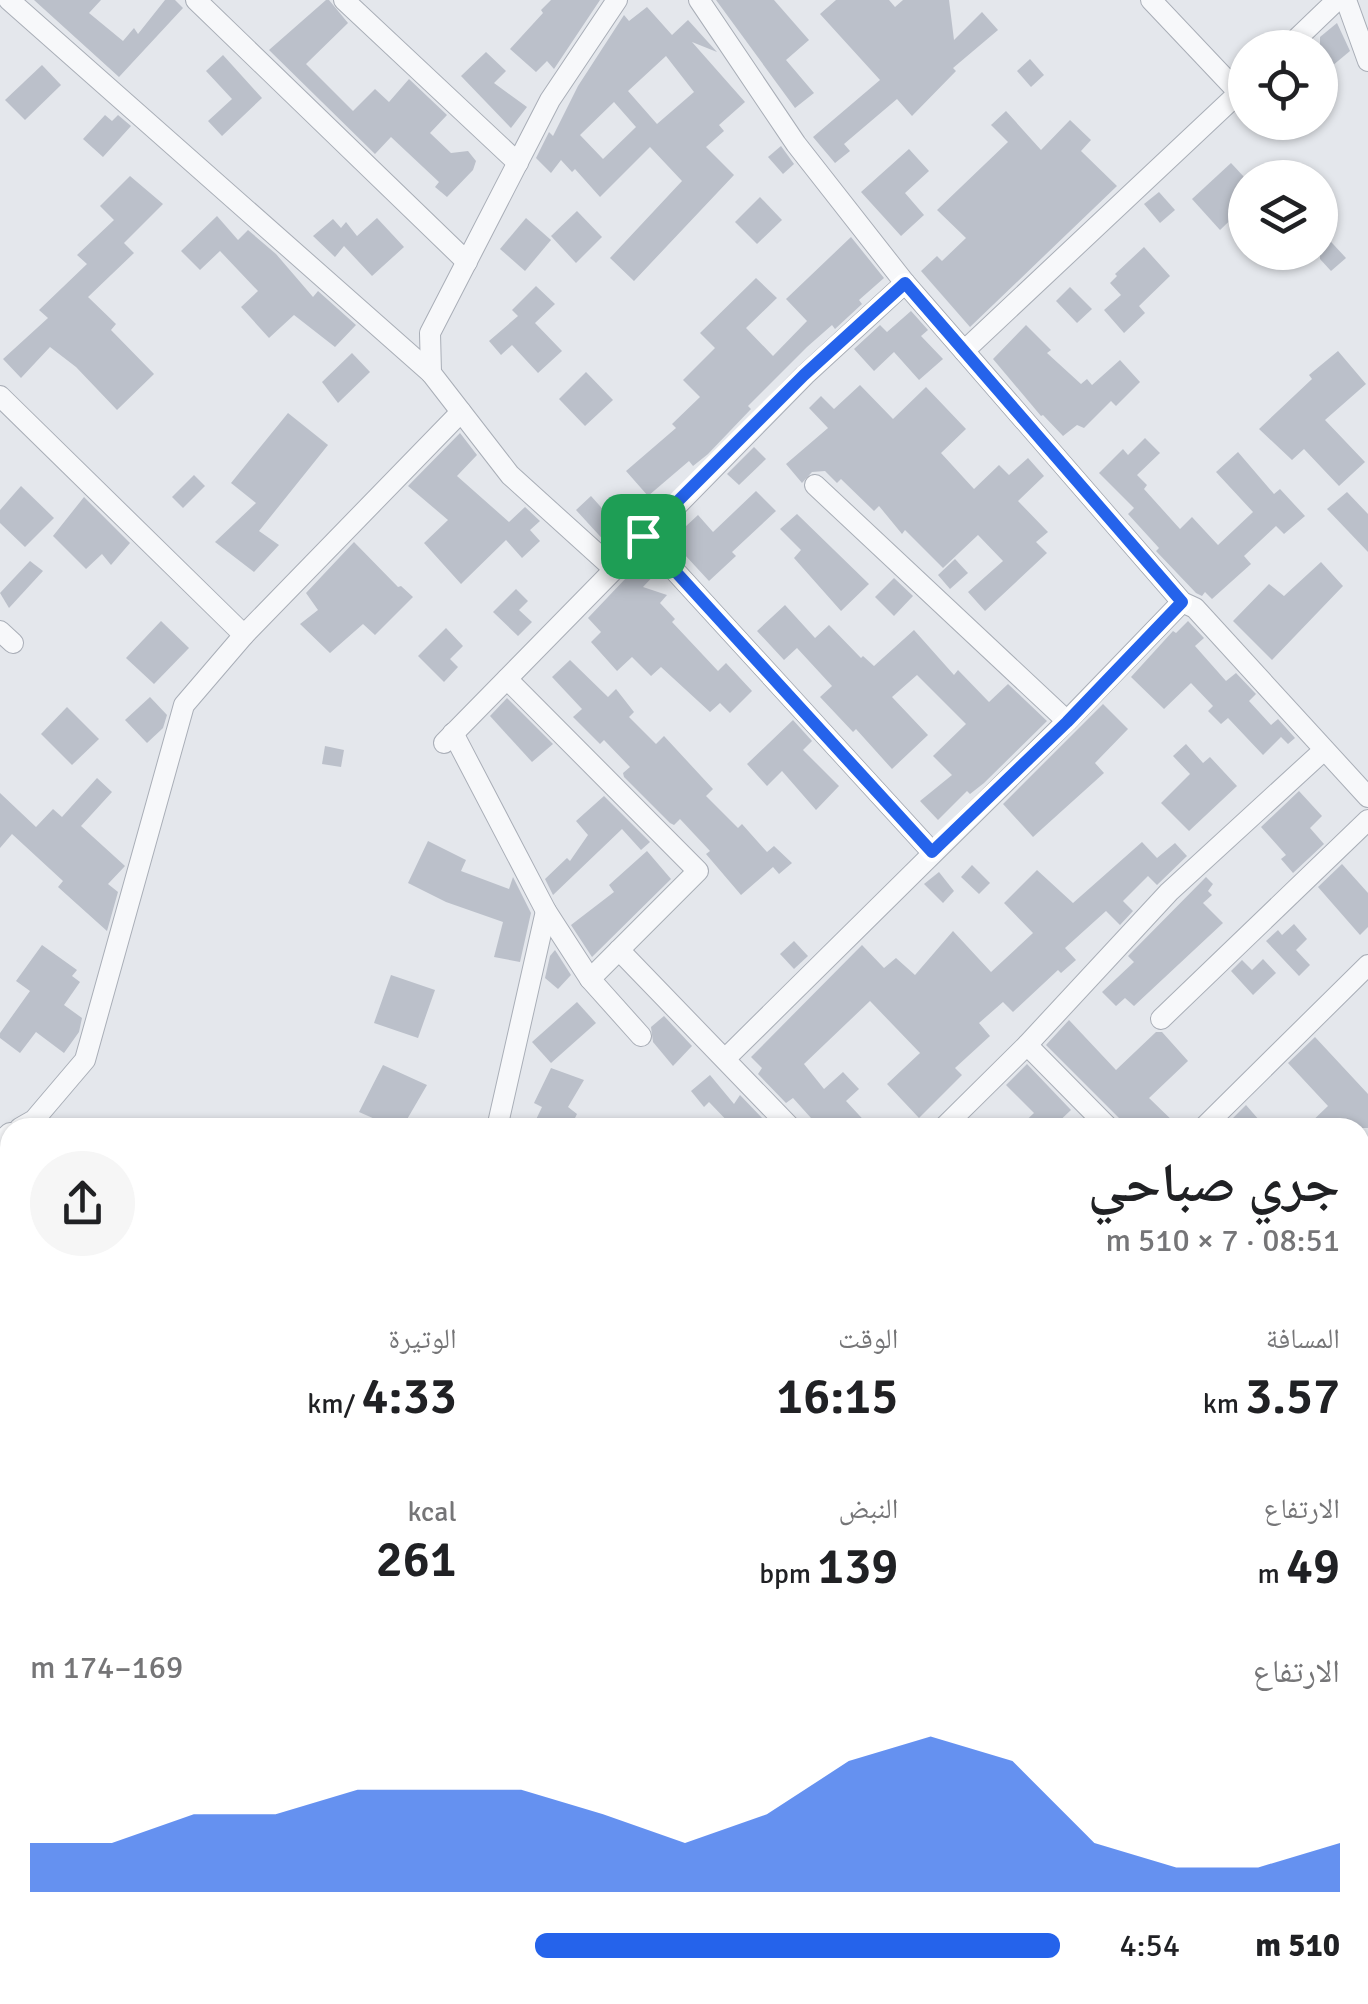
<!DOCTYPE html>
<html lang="ar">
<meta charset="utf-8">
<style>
:root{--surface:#fff;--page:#f6f6f6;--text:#202124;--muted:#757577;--accent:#2563eb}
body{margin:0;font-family:Signika,"Noto Naskh Arabic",sans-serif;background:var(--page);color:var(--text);direction:rtl;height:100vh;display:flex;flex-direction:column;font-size:38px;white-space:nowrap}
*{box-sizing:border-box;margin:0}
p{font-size:32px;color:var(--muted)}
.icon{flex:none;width:55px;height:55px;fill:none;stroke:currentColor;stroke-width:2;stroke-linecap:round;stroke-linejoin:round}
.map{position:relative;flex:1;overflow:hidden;direction:ltr}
.details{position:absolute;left:0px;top:1118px;width:1370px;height:888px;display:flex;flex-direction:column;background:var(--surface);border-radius:30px 30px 0 0;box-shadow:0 2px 8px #0004;direction:rtl}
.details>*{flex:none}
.controls{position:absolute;left:1228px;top:30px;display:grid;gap:20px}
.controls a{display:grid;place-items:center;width:110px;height:110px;border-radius:50%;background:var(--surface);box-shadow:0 2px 8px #0004;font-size:50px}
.pin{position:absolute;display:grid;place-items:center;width:85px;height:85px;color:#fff;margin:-42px;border-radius:20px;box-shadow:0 5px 15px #0006}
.round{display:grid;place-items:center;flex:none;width:105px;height:105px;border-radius:52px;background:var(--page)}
.head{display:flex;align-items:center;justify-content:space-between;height:170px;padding:0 30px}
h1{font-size:55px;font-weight:600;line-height:75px}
.figures{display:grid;grid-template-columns:repeat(3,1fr);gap:15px;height:170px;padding:10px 30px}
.figures div{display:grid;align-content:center}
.figures b{font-size:50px;font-weight:600}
.figures small{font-size:28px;font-weight:400}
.figures p{font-size:28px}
.chart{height:280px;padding:20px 30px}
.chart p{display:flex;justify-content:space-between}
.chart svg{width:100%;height:180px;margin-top:10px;fill:var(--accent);opacity:.7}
ul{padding:0 30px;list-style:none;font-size:32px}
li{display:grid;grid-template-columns:160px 120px 1fr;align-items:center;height:75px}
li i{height:25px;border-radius:12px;background:var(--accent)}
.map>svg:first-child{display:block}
.building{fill:#bbc0ca;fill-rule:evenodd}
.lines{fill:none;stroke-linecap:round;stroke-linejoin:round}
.minor-casing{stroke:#a9aeb7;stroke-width:22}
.minor{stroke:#f7f8fa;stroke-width:20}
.route-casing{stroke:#fff;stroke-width:20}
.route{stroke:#2563eb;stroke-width:12}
</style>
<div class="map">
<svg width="1368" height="2004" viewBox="0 0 1368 2004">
<rect width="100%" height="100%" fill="#e4e7ec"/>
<g class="building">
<polygon points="34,0 101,0 89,13 123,41 134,28 138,34 165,0 175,0 183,8 119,77"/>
<polygon points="326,0 329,0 348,23 306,64 353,111 375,89 389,102 409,79 447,115 430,133 451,153 468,151 476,161 473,170 447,197 435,187 439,182 391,137 375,154 269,50"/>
<polygon points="551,0 600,0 554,69 547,61 536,72 510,49 543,13 541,10"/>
<polygon points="716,0 774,0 809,40 786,60 814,93 795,108"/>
<polygon points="836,0 889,0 895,7 903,0 949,0 954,40 982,12 998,30 953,68 956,71 912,116 897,99 844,144 850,151 835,163 813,137 880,80 820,14"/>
<path d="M 647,7 L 672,35 L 688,20 L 717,52 L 692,42 L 745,102 L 719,125 L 724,131 L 706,147 L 734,175 L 634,281 L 610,258 L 682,181 L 650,147 L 600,197 L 575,169 L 572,172 L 561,160 L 551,173 L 536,158 L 549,132 L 553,136 L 578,86 L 624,15 L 629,21 ZM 666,56 L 694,92 L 657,124 L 628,91 ZM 614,102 L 636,127 L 603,159 L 580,135 Z"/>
<polygon points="1337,23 1350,51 1320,76 1320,37"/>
<polygon points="486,52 506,71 494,83 527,107 511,128 461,76"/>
<polygon points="223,55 262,98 222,136 208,121 232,99 206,71"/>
<polygon points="1030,59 1044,75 1031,87 1017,71"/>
<polygon points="42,65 61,85 25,120 5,100"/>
<polygon points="1006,111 1041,150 1070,120 1091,140 1081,151 1117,186 970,327 921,271 937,256 942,261 966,238 937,210 1008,142 991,125"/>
<polygon points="105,115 112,121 118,115 131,126 103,157 83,139"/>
<polygon points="781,146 794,164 783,174 768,157"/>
<polygon points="909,149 929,171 905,193 924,215 901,236 861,192"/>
<polygon points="1231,163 1245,178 1245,206 1220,230 1192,199"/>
<polygon points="130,176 163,204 124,243 134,253 88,297 116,324 111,330 154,374 117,410 76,367 50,347 21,378 3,359 48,318 39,310 87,264 77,255 114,220 100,206"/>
<polygon points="1159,192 1175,210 1160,223 1144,204"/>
<polygon points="760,197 782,220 757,244 735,222"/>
<polygon points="577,211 602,237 576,263 551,236"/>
<polygon points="217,216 238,240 248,230 276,254 313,297 318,291 356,325 335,347 294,315 269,338 241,307 258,291 220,251 200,270 181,251"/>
<polygon points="377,218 404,247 372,276 344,246 335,257 313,236 333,219 341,228 346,222 357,236"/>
<polygon points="526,218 551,240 525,271 500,249"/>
<polygon points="1320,230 1346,258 1331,271 1320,259"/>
<polygon points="851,237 884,278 859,300 862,304 835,329 832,325 807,347 748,406 751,409 708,454 693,466 689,461 648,496 626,471 676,428 672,424 700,397 683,380 715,348 700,333 756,278 777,298 746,328 773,356 807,321 786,299"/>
<polygon points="1144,247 1170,276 1139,306 1145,313 1124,333 1104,310 1121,295 1110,283 1117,276 1115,274"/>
<polygon points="536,286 555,304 535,323 562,351 538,373 512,345 501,355 489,341 518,316 512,310"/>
<polygon points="1070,287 1092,309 1077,323 1056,301"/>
<polygon points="911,311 928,330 921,336 943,359 919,380 894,352 874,371 854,349 880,325 887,332"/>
<polygon points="1026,325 1051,350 1047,353 1081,384 1087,379 1092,385 1120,360 1140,382 1116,406 1111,401 1084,428 1077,425 1063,436 1043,415 1041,416 993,359"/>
<polygon points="1338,351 1366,384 1325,420 1365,462 1339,486 1304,449 1292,460 1259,429 1312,379 1309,375"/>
<polygon points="352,353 370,372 338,403 322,382"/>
<polygon points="586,372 613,400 585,426 559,399"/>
<polygon points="860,385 893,419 926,387 966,429 941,453 974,489 999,465 1009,475 1028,458 1044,476 1018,501 1048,532 1036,542 1047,553 985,611 968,592 1003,561 978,535 943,568 905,530 902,534 879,506 874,511 841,479 837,483 825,471 812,472 802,483 786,464 828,428 809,408 821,396 834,409"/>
<polygon points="288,413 328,445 259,531 279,545 254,572 215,542 256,503 231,483"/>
<polygon points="460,433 477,455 457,476 509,522 525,507 540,521 530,530 540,541 522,558 506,540 461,584 424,543 448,520 408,486"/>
<polygon points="1145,438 1160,453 1137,475 1147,485 1144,489 1180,529 1192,517 1218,545 1253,512 1216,472 1238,452 1274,494 1280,489 1305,516 1284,534 1276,526 1244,556 1251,564 1212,599 1205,592 1202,596 1196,593 1156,551 1159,548 1128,514 1134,508 1099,473 1123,449 1128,455"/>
<polygon points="754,447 766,459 739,485 727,474"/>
<polygon points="194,475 205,486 183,508 172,497"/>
<polygon points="21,486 54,518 25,547 0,523 0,510"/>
<polygon points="756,491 776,511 732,552 736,556 709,581 671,540 698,515 713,532"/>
<polygon points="1347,492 1368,514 1368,552 1327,509"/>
<polygon points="591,496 608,515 618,507 634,524 609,546 576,510"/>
<polygon points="84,497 130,543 111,565 102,554 86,569 53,536"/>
<polygon points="797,514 869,584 841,611 794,558 801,550 780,529"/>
<polygon points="354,542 398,587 401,586 413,597 375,635 363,624 330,653 300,624 318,610 306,593"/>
<polygon points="645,558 657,572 643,587 667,595 660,603 675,619 672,622 718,671 726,663 752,691 730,713 720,703 710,712 661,667 651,676 632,657 617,671 591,642 601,632 588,618"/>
<polygon points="955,559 968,573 950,589 938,575"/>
<polygon points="30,561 43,571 9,608 0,593"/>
<polygon points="1321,562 1343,586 1272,660 1233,621 1269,584 1284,596"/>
<polygon points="894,578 913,596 894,616 875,597"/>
<polygon points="516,589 528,601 519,610 532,622 518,636 493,612"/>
<polygon points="785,605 815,638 829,625 861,658 863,656 874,666 914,630 954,675 958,670 989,702 1008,684 1047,721 984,783 970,794 967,791 938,820 920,801 952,775 933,756 966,724 917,675 892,697 928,735 892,769 856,729 853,732 820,697 832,686 797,648 784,660 757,631"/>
<polygon points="161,621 189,648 154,684 126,658"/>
<polygon points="1188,621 1204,638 1195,646 1226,681 1236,673 1256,694 1249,701 1271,725 1278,719 1295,738 1288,744 1281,737 1263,755 1228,718 1221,724 1208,711 1213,706 1191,683 1164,709 1131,677 1173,631 1176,633"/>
<polygon points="446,628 463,646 450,659 458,667 444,682 418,656"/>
<polygon points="570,660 608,697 616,689 634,712 629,717 656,744 664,736 713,789 706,796 738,828 742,824 767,852 774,846 792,863 779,874 773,867 741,895 706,854 710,851 680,819 674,825 670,823 624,777 623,773 630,767 604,740 600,744 573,717 582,709 552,677"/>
<polygon points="150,697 167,715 163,728 147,743 125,720"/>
<polygon points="507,698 553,744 532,762 490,716"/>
<polygon points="1103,704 1128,729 1095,763 1104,773 1033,837 1003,804"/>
<polygon points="67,707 99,739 72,765 41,734"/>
<polygon points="793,720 812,741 803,750 839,786 816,810 782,771 767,786 747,764"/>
<polygon points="1186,744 1203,763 1210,757 1237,786 1189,831 1161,803 1190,774 1173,756"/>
<polygon points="325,746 344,750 341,767 322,764"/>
<polygon points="97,778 112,792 81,826 125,866 108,884 118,892 107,931 58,887 63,881 12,834 0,848 0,793 36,827 53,809 62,817"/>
<polygon points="1299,791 1322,816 1310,828 1324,844 1293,873 1281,859 1286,855 1261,827"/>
<polygon points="604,796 650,842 641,850 622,829 553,895 545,879 567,858 570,861 588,835 576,821"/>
<polygon points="428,841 466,860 461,871 509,889 513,877 531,913 520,962 494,957 503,922 446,902 408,883"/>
<polygon points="1142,842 1157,858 1175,843 1187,856 1157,885 1148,876 1123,901 1133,911 1120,925 1106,911 1065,948 1076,960 1061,973 1058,970 1013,1012 1003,1002 979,1023 990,1036 955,1068 962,1075 919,1118 887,1084 920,1053 870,1001 804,1064 824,1089 843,1072 859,1089 846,1101 871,1128 820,1128 793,1098 786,1103 758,1074 762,1068 751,1057 862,945 884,968 896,958 915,975 953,931 991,972 1033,933 1004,903 1037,870 1073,903"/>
<polygon points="647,851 671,879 592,957 571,925 614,892 609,885"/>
<polygon points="1342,864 1368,893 1368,927 1360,935 1318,887"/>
<polygon points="972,865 990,883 979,894 961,877"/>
<polygon points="939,872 954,891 943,903 924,884"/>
<polygon points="1206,877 1213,884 1208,891 1212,895 1203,903 1223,923 1134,1006 1125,998 1116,1006 1102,992 1134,962 1128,956"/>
<polygon points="1294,924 1307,939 1296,950 1310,965 1299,976 1266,941 1278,930 1282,935"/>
<polygon points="794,941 808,956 794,969 780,954"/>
<polygon points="42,945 77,970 72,976 80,982 64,1005 82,1018 79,1032 64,1053 36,1032 20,1053 0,1038 0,1033 30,991 16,981"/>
<polygon points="555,950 571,975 558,989 545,978 550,956"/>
<polygon points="1263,959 1276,973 1253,995 1231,971 1242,960 1252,970"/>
<polygon points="391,975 435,990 418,1038 374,1023"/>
<polygon points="577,1002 596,1023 551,1063 532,1042"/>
<polygon points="664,1016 692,1046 673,1066 653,1042 651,1027"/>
<polygon points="1069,1020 1116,1070 1156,1032 1162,1032 1188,1061 1149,1098 1180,1128 1122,1128 1119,1118 1046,1045"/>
<polygon points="1315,1037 1368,1094 1368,1128 1305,1128 1328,1106 1288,1063"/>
<polygon points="1027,1064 1071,1110 1052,1128 1018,1128 1034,1113 1006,1085"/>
<polygon points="383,1065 427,1085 402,1128 384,1128 384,1123 359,1112"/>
<polygon points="551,1068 584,1080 568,1107 577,1114 570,1128 532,1128 542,1107 534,1103"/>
<polygon points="710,1075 734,1104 740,1095 766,1122 761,1128 734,1128 709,1102 704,1107 691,1091"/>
<polygon points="1246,1105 1266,1128 1223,1128"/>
</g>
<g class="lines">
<defs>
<g id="minor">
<polyline points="9,0 431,373"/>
<polyline points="196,0 467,262"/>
<polyline points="344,0 518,163"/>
<polyline points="699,0 796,144 905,283 1182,602 1195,608 1368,797"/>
<polyline points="1151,0 1239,93"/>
<polyline points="1346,0 1368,61"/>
<polyline points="1287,48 1337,0"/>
<polyline points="964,351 1245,87"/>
<polyline points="0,396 244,635"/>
<polyline points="815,485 1067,721"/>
<polyline points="643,536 932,852"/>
<polyline points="614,569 510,475 431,373 430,333 550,100 617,0"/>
<polyline points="0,631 13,643"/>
<polyline points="507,679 698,871 590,979"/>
<polyline points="453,733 546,911 590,979 641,1036"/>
<polyline points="444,743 805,375 905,283"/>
<polyline points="619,950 791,1128"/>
<polyline points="1161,1019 1368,820"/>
<polyline points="1027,1045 1109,1128"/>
<polyline points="725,1059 1067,721 1182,602"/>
<polyline points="20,1128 34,1120 85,1060 184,705 244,635 461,412"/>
<polyline points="497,1128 546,911"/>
<polyline points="943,1128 1027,1045 1169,892 1324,750"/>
<polyline points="1203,1128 1368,965"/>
<polyline points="0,1142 10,1133"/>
<polyline points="1360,1210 1368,1202"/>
<polyline points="0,1428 10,1439"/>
<polyline points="0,1664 10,1653"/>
<polyline points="0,1853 10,1864"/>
<polyline points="143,2004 151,1995"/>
<polyline points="422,2004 431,1995"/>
<polyline points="626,2004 635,1995"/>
<polyline points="763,2004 781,2000"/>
</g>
</defs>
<use href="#minor" class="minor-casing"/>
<use href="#minor" class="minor"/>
</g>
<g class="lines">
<defs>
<polygon id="route" points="905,283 1182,602 1067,722 932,852 643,536 804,375"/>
</defs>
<use href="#route" class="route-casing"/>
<use href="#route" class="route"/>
</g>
</svg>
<div class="controls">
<a><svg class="icon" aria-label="locate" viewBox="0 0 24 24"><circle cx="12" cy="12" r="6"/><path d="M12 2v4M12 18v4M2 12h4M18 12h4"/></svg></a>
<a><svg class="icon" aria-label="layers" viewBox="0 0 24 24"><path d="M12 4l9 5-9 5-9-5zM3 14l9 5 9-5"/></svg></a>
</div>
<div class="pin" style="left:643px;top:536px;background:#1e9e55"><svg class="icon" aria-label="arrive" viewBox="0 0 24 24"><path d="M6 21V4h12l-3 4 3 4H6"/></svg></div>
<section class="details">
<div class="head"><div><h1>جري صباحي</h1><p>08:51 · 7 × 510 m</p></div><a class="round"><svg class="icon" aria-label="share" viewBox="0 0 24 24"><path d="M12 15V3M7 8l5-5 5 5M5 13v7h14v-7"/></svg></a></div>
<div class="figures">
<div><p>المسافة</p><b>3.57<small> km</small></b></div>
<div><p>الوقت</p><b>16:15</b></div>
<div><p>الوتيرة</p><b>4:33<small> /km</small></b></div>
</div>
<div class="figures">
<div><p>الارتفاع</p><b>49<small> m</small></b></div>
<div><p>النبض</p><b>139<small> bpm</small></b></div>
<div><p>kcal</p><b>261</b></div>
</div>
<div class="chart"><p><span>الارتفاع</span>169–174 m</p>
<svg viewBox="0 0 160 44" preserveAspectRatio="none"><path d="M0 44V32L10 32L20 25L30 25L40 19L50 19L60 19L70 25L80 32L90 25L100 12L110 6L120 12L130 32L140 38L150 38L160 32V44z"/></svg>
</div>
<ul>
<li><b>510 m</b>4:54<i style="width:51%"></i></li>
</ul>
</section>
</div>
